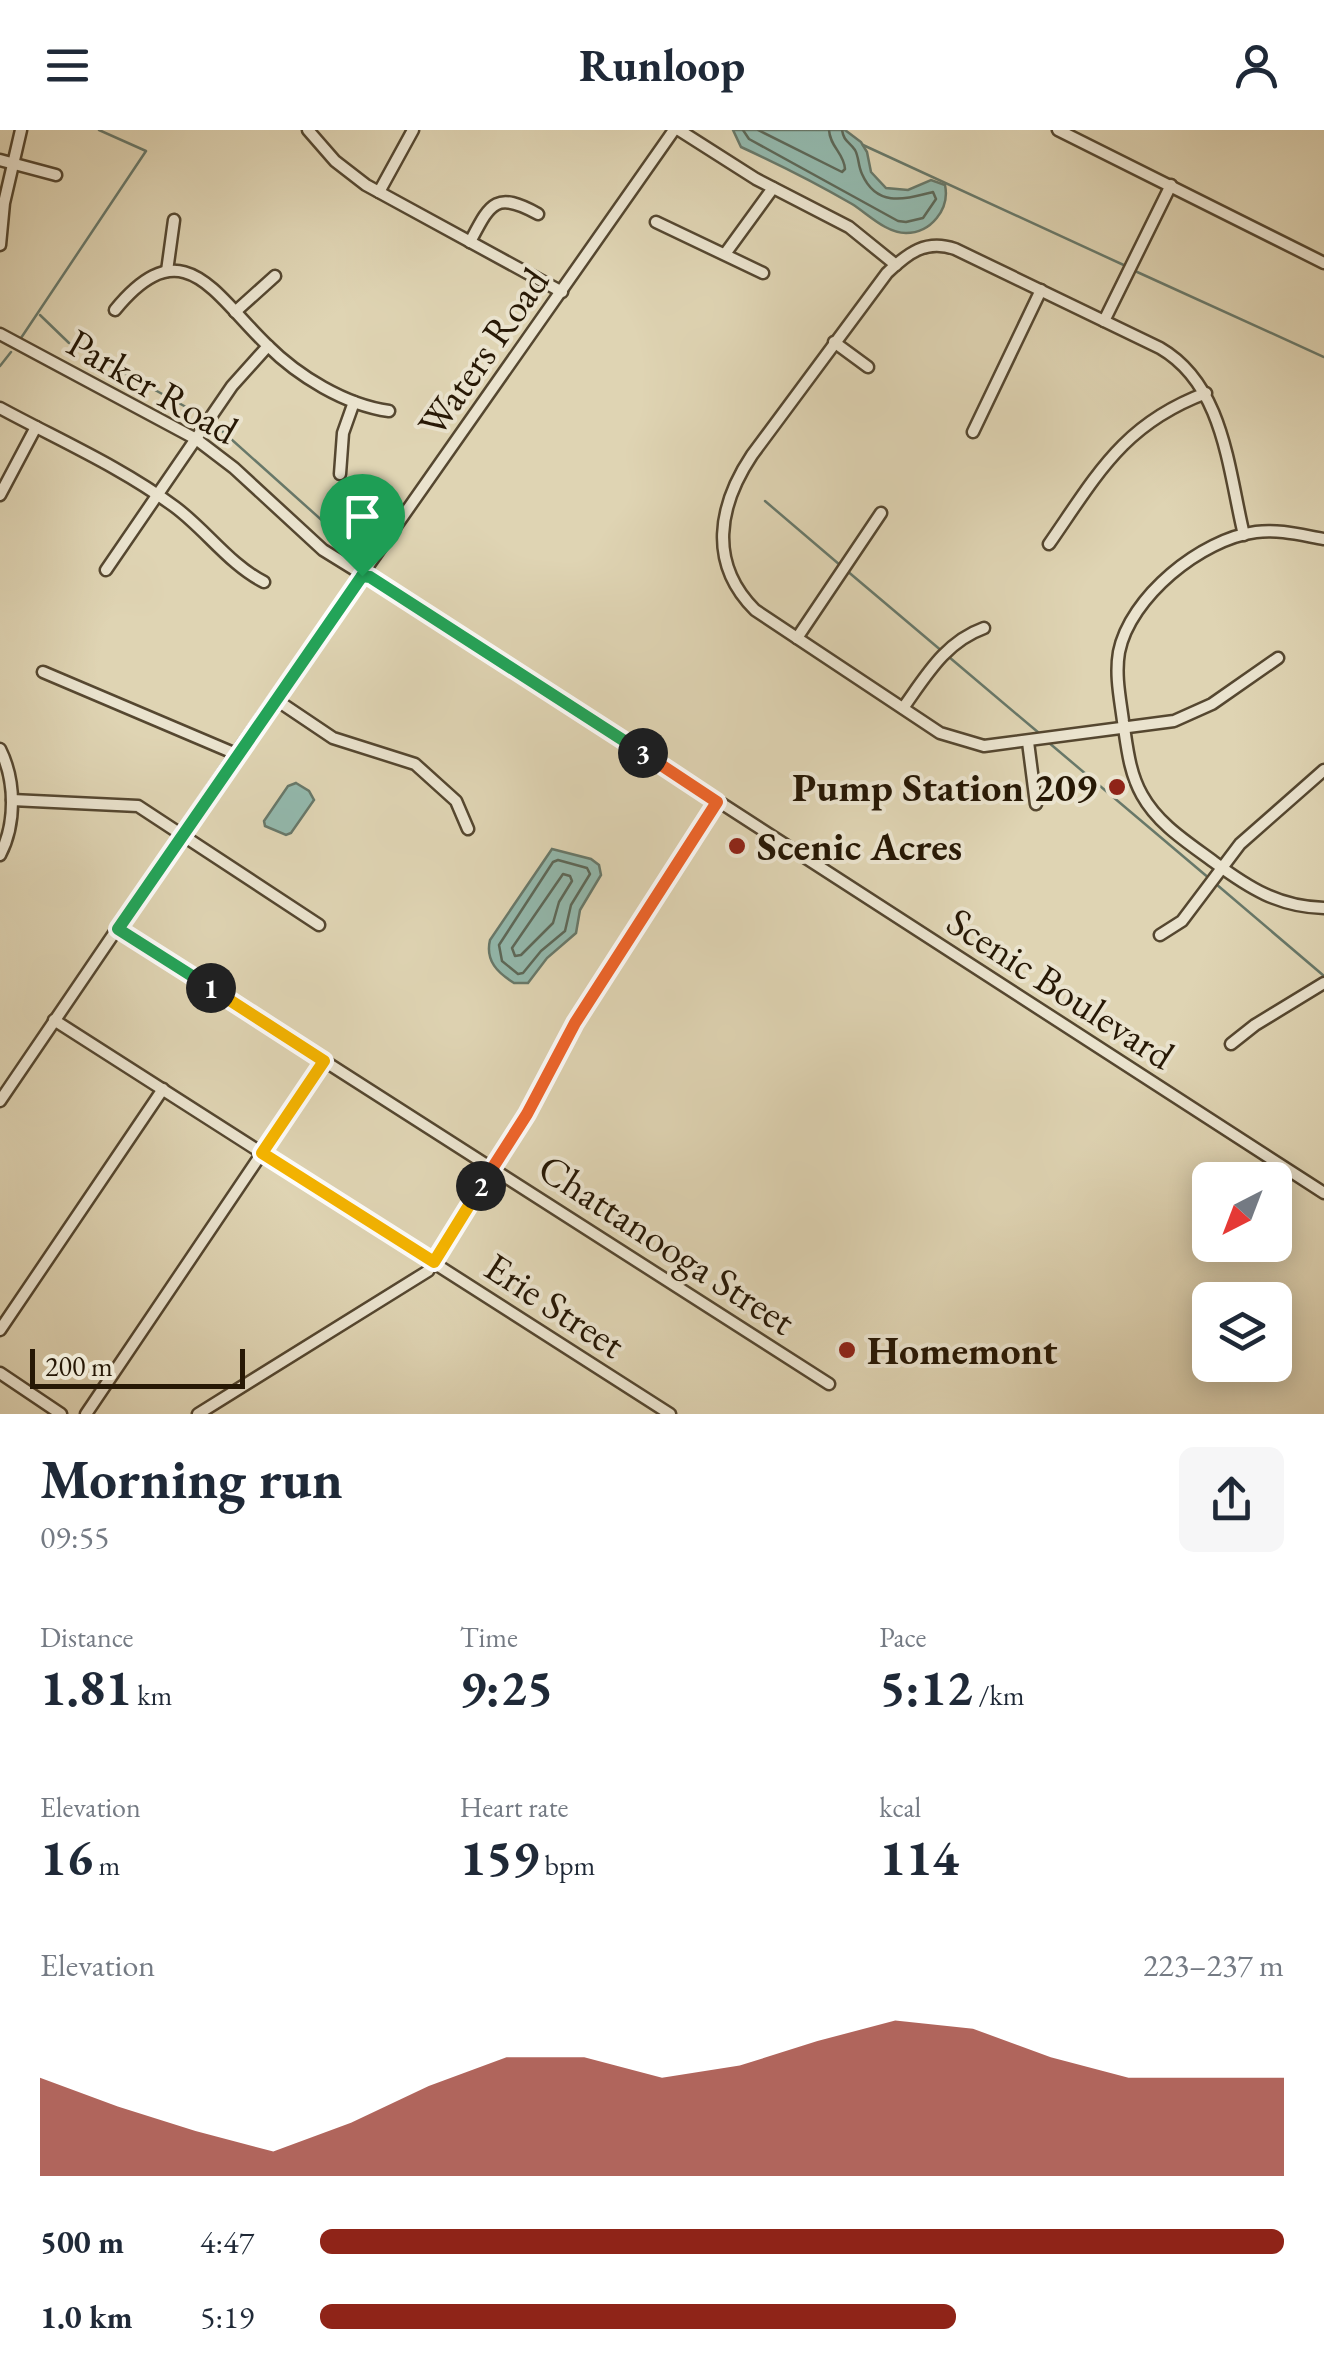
<!DOCTYPE html>
<meta charset="utf-8">
<style>
:root{--surface:#fff;--page:#f6f6f7;--text:#1f2937;--muted:#747a83;--accent:#8f2418}
body{margin:0;font-family:"EB Garamond",serif;background:var(--page);color:var(--text);height:100vh;display:flex;flex-direction:column;font-size:38px;white-space:nowrap}
*{box-sizing:border-box;margin:0}
p{font-size:32px;color:var(--muted)}
.icon{flex:none;width:55px;height:55px;fill:none;stroke:currentColor;stroke-width:2;stroke-linecap:round;stroke-linejoin:round}
.map{position:relative;height:1284px;overflow:hidden}
.side{display:flex;flex-direction:column;background:var(--surface);flex:1}
.side>*{flex:none}
.needle{width:65px;rotate:222deg}
.controls{position:absolute;left:1192px;top:1032px;display:grid;gap:20px}
.controls a{display:grid;place-items:center;width:100px;height:100px;border-radius:15px;background:var(--surface);box-shadow:0 5px 25px #0003;font-size:50px}
.scale{position:absolute;left:30px;bottom:25px;width:215px;box-sizing:border-box;padding-left:10px;border:5px solid #271805;border-top:0;font-size:28px;line-height:35px;white-space:nowrap;color:#271805;-webkit-text-stroke:8px #eae3ce;paint-order:stroke}
.pin{position:absolute;display:grid;place-items:center;width:85px;height:85px;color:#fff;margin:-102px -42px;border-radius:50% 50% 50% 0;rotate:-45deg;box-shadow:0 0 10px #0007}
.pin .icon{rotate:45deg}
.km{position:absolute;width:50px;height:50px;margin:-25px;border-radius:50%;background:#222;color:#fff;font-size:28px;line-height:50px;text-align:center}
.round{display:grid;place-items:center;flex:none;width:105px;height:105px;border-radius:15px;background:var(--page)}
.headline{display:flex;align-items:center;justify-content:space-between;height:170px;padding:0 40px}
h1{font-size:55px;font-weight:700;line-height:75px}
.stats{display:grid;grid-template-columns:repeat(3,1fr);gap:15px;height:170px;padding:10px 40px}
.stats div{display:grid;align-content:center}
.stats b{font-size:50px;font-weight:700}
.stats small{font-size:28px;font-weight:400}
.stats p{font-size:28px}
.chart{height:280px;padding:20px 40px}
.chart p{display:flex;justify-content:space-between}
.chart svg{width:100%;height:180px;margin-top:10px;fill:var(--accent);opacity:.7}
ul{padding:0 40px;list-style:none;font-size:32px}
li{display:grid;grid-template-columns:160px 120px 1fr;align-items:center;height:75px}
li i{height:25px;border-radius:12px;background:var(--accent)}
header{display:flex;justify-content:space-between;align-items:center;height:130px;padding:0 40px;background:var(--surface);font-size:45px;font-weight:700}
.map>svg:first-child{display:block}
.water{fill:#93b8ac;stroke:#687869;stroke-width:2.5}
.lines{fill:none;stroke-linecap:round;stroke-linejoin:round}
.shore{stroke:#5d6858;stroke-width:2.5}
.stream{stroke:#687869;stroke-width:2.5}
.minor-casing{stroke:#554730;stroke-width:15}
.minor{stroke:#eae3ce;stroke-width:10}
.split-1-casing{stroke:#fff;stroke-width:20}
.split-2-casing{stroke:#fff;stroke-width:20}
.split-3-casing{stroke:#fff;stroke-width:20}
.split-4-casing{stroke:#fff;stroke-width:20}
.split-1{stroke:#22a559;stroke-width:12}
.split-2{stroke:#f5b400;stroke-width:12}
.split-3{stroke:#f0652b;stroke-width:12}
.split-4{stroke:#22a559;stroke-width:12}
.poi-dot{fill:#8f2418;stroke:#eae3ce;stroke-width:4}
.labels{text-anchor:middle;dominant-baseline:central;stroke-width:8;stroke-linejoin:round;paint-order:stroke}
.street-label{font-size:40px;fill:#271805;stroke:#eae3ce}
.poi-label{font-size:40px;font-weight:bold;fill:#271805;stroke:#eae3ce;text-anchor:start}
</style>
<header><svg class="icon" aria-label="menu" viewBox="0 0 24 24"><path d="M4 6h16M4 12h16M4 18h16"/></svg>Runloop<svg class="icon" aria-label="person" viewBox="0 0 24 24"><circle cx="12" cy="8" r="4"/><path d="M4 21q1-7 8-7t8 7"/></svg></header>
<div class="map">
<svg width="1324" height="1284" viewBox="0 0 1324 1284">
<rect width="100%" height="100%" fill="#dfd4b3"/>
<filter id="stains"><feTurbulence type="fractalNoise" baseFrequency=".002" numOctaves="4"/><feColorMatrix values="0 0 0 0 .2 0 0 0 0 .09 0 0 0 0 .02 0 0 0 .5 -.17"/></filter>
<radialGradient id="worn" r=".72"><stop offset=".6" stop-color="#630" stop-opacity="0"/><stop offset="1" stop-color="#630" stop-opacity=".3"/></radialGradient>
<g class="water">
<path d="M 733,0 L 845,0 L 861,12 L 867,22 L 871,42 L 886,58 L 908,60 L 931,50 L 945,55 C 950,79 931,103 906,103 C 886,103 868,84 852,74 C 816,53 778,34 741,17 Z"/>
<polygon points="296,653 309,661 314,670 291,703 286,705 265,696 264,691 288,656"/>
<path d="M 552,719 L 591,729 L 599,735 L 601,745 L 580,780 L 576,803 L 547,828 L 528,853 L 514,853 C 498,843 485,831 490,810 Z"/>
</g>
<g class="lines">
<g class="shore">
<path d="M 743,0 L 749,9 L 898,91 L 906,92 L 923,88 L 936,69 L 933,62 C 905,69 877,78 862,44 C 858,36 859,27 855,20 C 849,11 844,12 842,0"/>
<path d="M 758,0 L 842,42 L 845,39 C 844,23 830,17 829,0"/>
<polygon points="558,730 587,738 590,744 571,775 565,801 541,821 523,843 518,844 502,831 499,815 553,732"/>
<polygon points="563,744 570,746 572,751 559,772 553,793 521,825 515,826 512,818"/>
</g>
<g class="stream">
<polyline points="863,15 1128,137"/>
<polyline points="1135,141 1324,227"/>
<polyline points="40,185 69,213 197,283"/>
<polyline points="21,208 146,21 99,0"/>
<polyline points="0,236 11,222"/>
<polyline points="221,300 345,411"/>
<polyline points="765,371 840,435"/>
<polyline points="846,440 943,522"/>
<polyline points="949,527 1039,603"/>
<polyline points="1048,612 1210,749"/>
<polyline points="1216,754 1324,846"/>
</g>
<defs>
<g id="minor">
<polyline points="308,0 335,31 366,55 562,162"/>
<polyline points="679,0 756,49 849,97 896,135"/>
<polyline points="1058,0 1324,133"/>
<polyline points="0,30 56,45"/>
<polyline points="379,62 413,0"/>
<polyline points="656,92 763,143"/>
<path d="M 470,112 C 490,74 495,60 538,84"/>
<polyline points="0,115 4,73 21,0"/>
<polyline points="725,124 773,58"/>
<polyline points="167,141 174,90"/>
<path d="M 115,180 C 183,97 214,164 267,215 C 298,246 345,275 389,281"/>
<polyline points="235,182 275,146"/>
<polyline points="1104,191 1171,55"/>
<polyline points="0,204 196,309 234,338 323,420 475,514 1324,1063"/>
<polyline points="834,212 868,237"/>
<path d="M 0,278 C 59,310 121,337 175,377 C 206,400 230,435 264,452"/>
<polyline points="973,302 1041,160"/>
<polyline points="340,344 343,303 354,272"/>
<polyline points="0,365 36,297"/>
<path d="M 1244,405 C 1228,339 1224,255 1160,218 L 955,119 C 926,109 908,123 887,143 L 752,325 C 718,376 708,433 755,480 L 940,603 L 984,616 L 1174,591 L 1212,574 L 1278,528"/>
<path d="M 1324,409 C 1301,405 1279,399 1256,402 C 1201,409 1130,467 1119,522 C 1115,545 1120,568 1123,591 C 1127,616 1129,642 1142,665 C 1158,694 1187,712 1214,732 C 1249,758 1279,777 1324,778"/>
<path d="M 1049,414 C 1097,345 1123,294 1206,263"/>
<polyline points="106,440 232,256 268,216"/>
<polyline points="797,508 881,383"/>
<polyline points="43,542 236,624"/>
<polyline points="275,569 333,608 415,634 456,671 468,699"/>
<path d="M 903,578 C 926,546 945,512 984,498"/>
<polyline points="1028,612 1036,674"/>
<path d="M 0,619 C 16,651 16,694 0,725"/>
<polyline points="12,670 138,676 319,795"/>
<polyline points="118,799 829,1254"/>
<polyline points="1160,805 1182,791 1240,714 1324,640"/>
<polyline points="54,890 670,1284"/>
<polyline points="1231,914 1255,895 1324,853"/>
<polyline points="0,971 236,624 674,0"/>
<polyline points="0,1200 163,959"/>
<polyline points="0,1243 61,1284"/>
<polyline points="86,1284 324,931"/>
<polyline points="198,1284 428,1141 527,984 575,893 717,671"/>
</g>
</defs>
<use href="#minor" class="minor-casing"/>
<use href="#minor" class="minor"/>
</g>
<g class="lines">
<defs>
<polyline id="split-1" points="211,858 118,799 362,446"/>
<polyline id="split-2" points="211,858 324,931 262,1023 434,1132 481,1056"/>
<polyline id="split-3" points="481,1056 527,984 575,893 717,672 643,623"/>
<polyline id="split-4" points="362,446 370,447 643,623"/>
</defs>
<use href="#split-1" class="split-1-casing"/>
<use href="#split-2" class="split-2-casing"/>
<use href="#split-3" class="split-3-casing"/>
<use href="#split-4" class="split-4-casing"/>
<use href="#split-1" class="split-1"/>
<use href="#split-2" class="split-2"/>
<use href="#split-3" class="split-3"/>
<use href="#split-4" class="split-4"/>
</g>
<g class="poi-dot">
<circle cx="1117" cy="657" r="10"/>
<circle cx="737" cy="716" r="10"/>
<circle cx="847" cy="1220" r="10"/>
</g>
<g class="labels">
<g class="street-label">
<text transform="translate(483 222) rotate(-55)">Waters Road</text>
<text transform="translate(153 256) rotate(30)">Parker Road</text>
<text transform="translate(1061 858) rotate(33)">Scenic Boulevard</text>
<text transform="translate(667 1114) rotate(33)">Chattanooga Street</text>
<text transform="translate(555 1175) rotate(33)">Erie Street</text>
</g>
<g class="poi-label">
<text x="1097" y="657" text-anchor="end">Pump Station 209</text>
<text x="757" y="716">Scenic Acres</text>
<text x="867" y="1220">Homemont</text>
</g>
</g>
<rect width="100%" height="100%" filter="url(#stains)"/>
<rect width="100%" height="100%" fill="url(#worn)"/>
</svg>
<div class="controls">
<a><svg class="needle" viewBox="-14 -14 28 28"><path d="M0-13l5 13h-10z" fill="#e53935"/><path d="M0 13l5-13h-10z" fill="#747a83"/></svg></a>
<a><svg class="icon" aria-label="layers" viewBox="0 0 24 24"><path d="M12 4l9 5-9 5-9-5zM3 14l9 5 9-5"/></svg></a>
</div>
<div class="scale">200 m</div>
<div class="pin" style="left:362px;top:446px;background:#1e9e55"><svg class="icon" aria-label="arrive" viewBox="0 0 24 24"><path d="M6 21V4h12l-3 4 3 4H6"/></svg></div>
<b class="km" style="left:211px;top:858px">1</b>
<b class="km" style="left:481px;top:1056px">2</b>
<b class="km" style="left:643px;top:623px">3</b>
</div>
<section class="side">
<div class="headline"><div><h1>Morning run</h1><p>09:55</p></div><a class="round"><svg class="icon" aria-label="share" viewBox="0 0 24 24"><path d="M12 15V3M7 8l5-5 5 5M5 13v7h14v-7"/></svg></a></div>
<div class="stats">
<div><p>Distance</p><b>1.81<small> km</small></b></div>
<div><p>Time</p><b>9:25</b></div>
<div><p>Pace</p><b>5:12<small> /km</small></b></div>
</div>
<div class="stats">
<div><p>Elevation</p><b>16<small> m</small></b></div>
<div><p>Heart rate</p><b>159<small> bpm</small></b></div>
<div><p>kcal</p><b>114</b></div>
</div>
<div class="chart"><p><span>Elevation</span>223–237 m</p>
<svg viewBox="0 0 160 44" preserveAspectRatio="none"><path d="M0 44V20L10 27L20 33L30 38L40 31L50 22L60 15L70 15L80 20L90 17L100 11L110 6L120 8L130 15L140 20L150 20L160 20V44z"/></svg>
</div>
<ul>
<li><b>500 m</b>4:47<i style="width:100%"></i></li>
<li><b>1.0 km</b>5:19<i style="width:66%"></i></li>
</ul>
</section>
